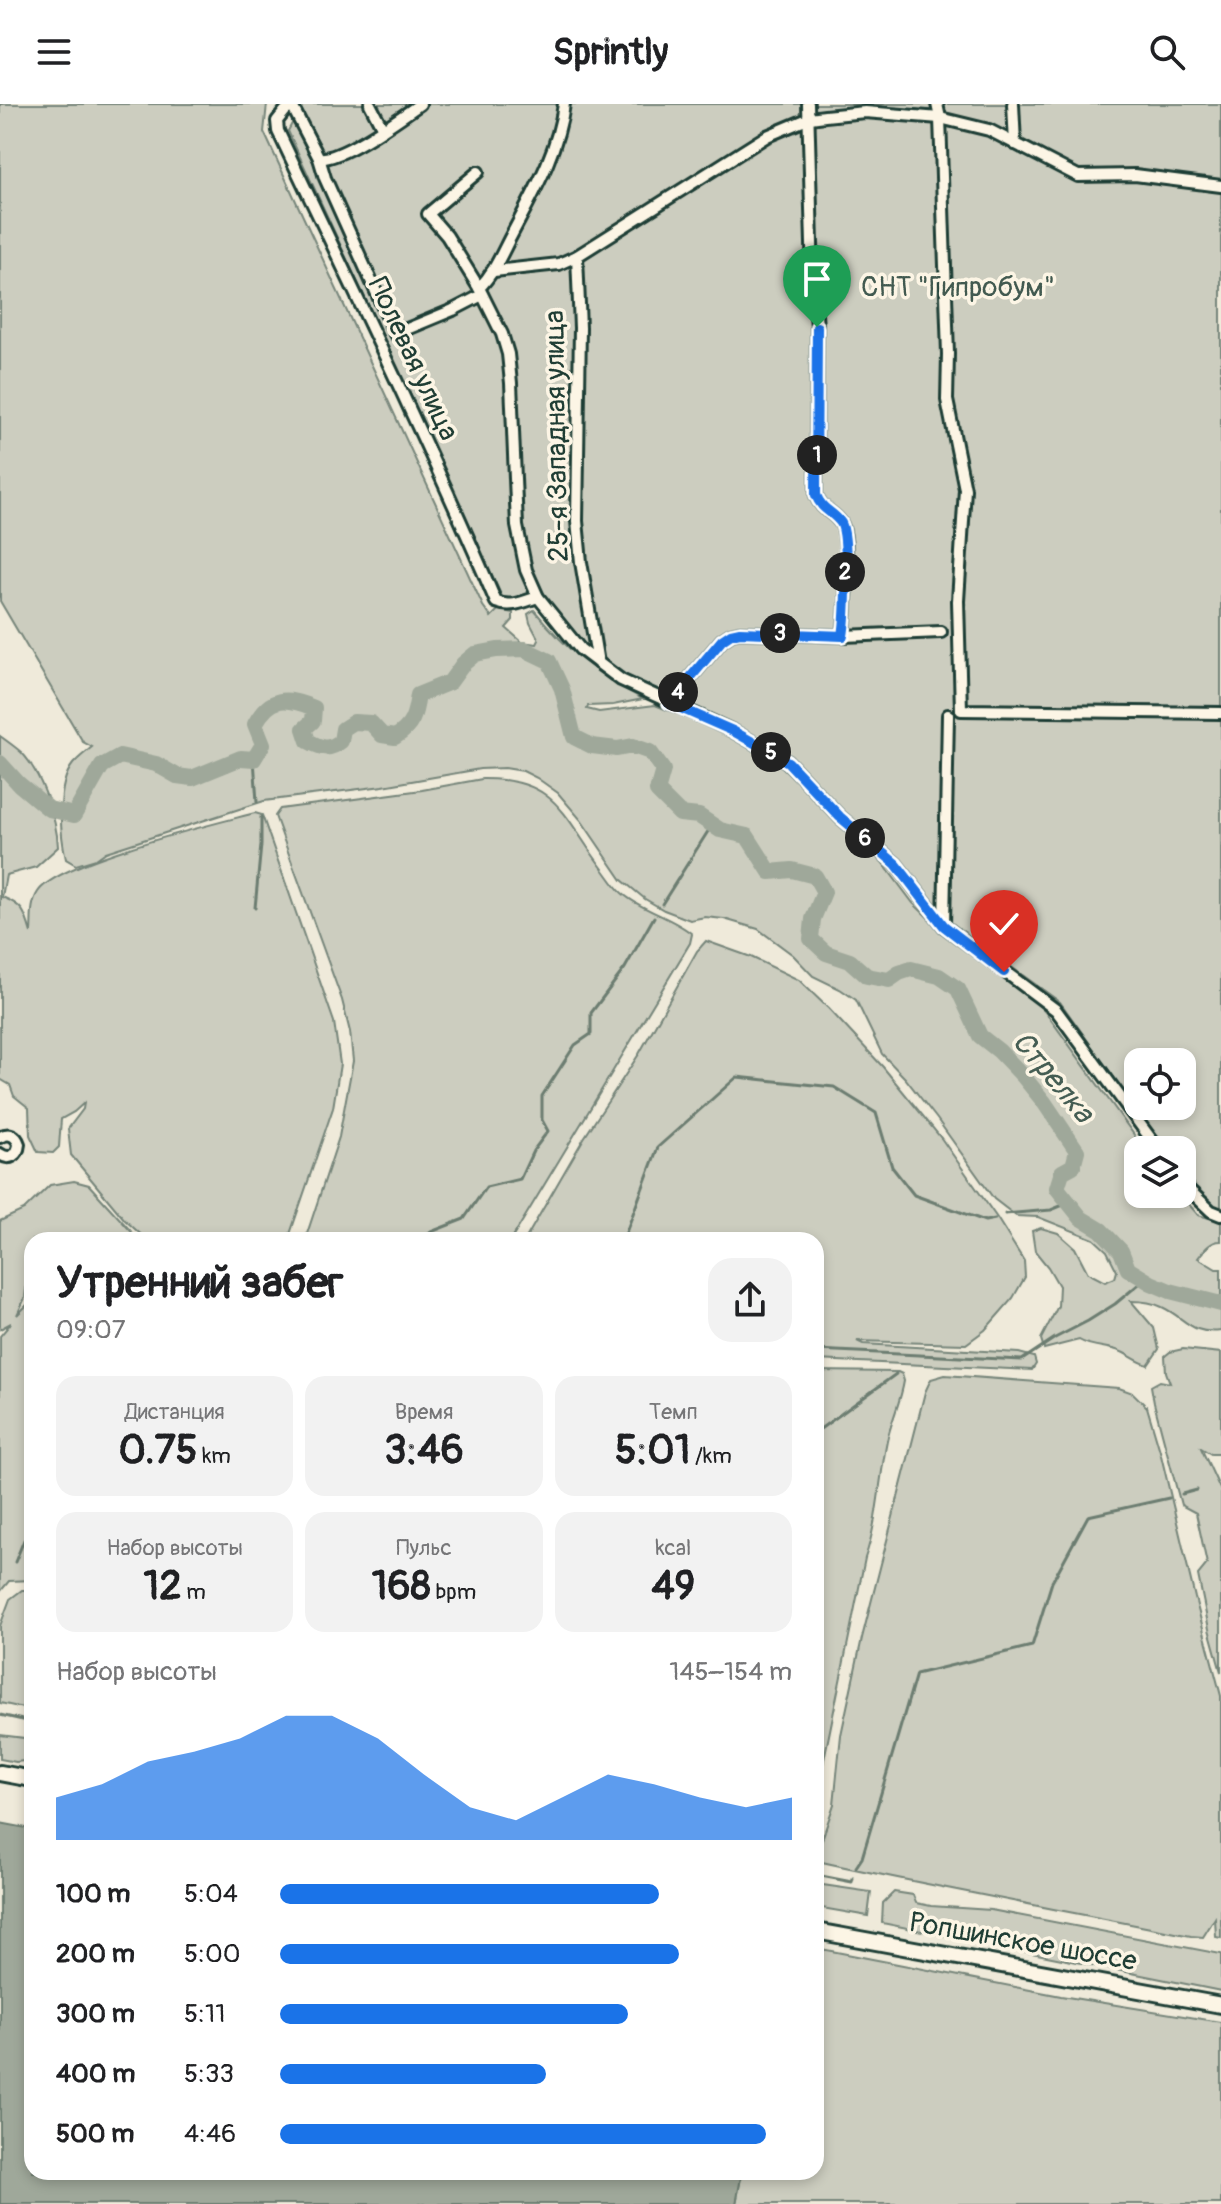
<!DOCTYPE html>
<html lang="ru">
<meta charset="utf-8">
<style>
:root{--surface:#fff;--page:#f2f2f2;--text:#202124;--muted:#757577;--accent:#1a73e8}
body{margin:0;font-family:Pangolin,sans-serif;background:var(--page);color:var(--text);height:100vh;display:flex;flex-direction:column;font-size:30px;white-space:nowrap}
*{box-sizing:border-box;margin:0}
p{font-size:26px;color:var(--muted)}
.icon{flex:none;width:44px;height:44px;fill:none;stroke:currentColor;stroke-width:2;stroke-linecap:round;stroke-linejoin:round}
.map{position:relative;flex:1;overflow:hidden}
.panel{position:absolute;left:24px;top:1128px;width:800px;height:948px;display:flex;flex-direction:column;background:var(--surface);border-radius:24px;box-shadow:0 4px 12px #0003}
.panel>*{flex:none}
.buttons{position:absolute;left:1124px;top:944px;display:grid;gap:16px}
.buttons a{display:grid;place-items:center;width:72px;height:72px;border-radius:16px;background:var(--surface);box-shadow:0 4px 12px #0003;font-size:40px}
.pin{position:absolute;display:grid;place-items:center;width:68px;height:68px;color:#fff;margin:-82px -34px;border-radius:50% 50% 50% 0;rotate:-45deg;box-shadow:0 0 8px #0007}
.pin .icon{rotate:45deg}
.km{position:absolute;width:40px;height:40px;margin:-20px;border-radius:50%;background:#222;color:#fff;font-size:22px;line-height:40px;text-align:center}
.round{display:grid;place-items:center;flex:none;width:84px;height:84px;border-radius:24px;background:var(--page)}
.head{display:flex;align-items:center;justify-content:space-between;height:136px;padding:0 32px}
h1{font-size:44px;font-weight:800;line-height:60px}
.figures{display:grid;grid-template-columns:repeat(3,1fr);gap:12px;height:136px;padding:8px 32px}
.figures div{display:grid;align-content:center;border-radius:20px;background:var(--page);text-align:center}
.figures b{font-size:40px;font-weight:800}
.figures small{font-size:22px;font-weight:400}
.figures p{font-size:22px}
.chart{height:224px;padding:16px 32px}
.chart p{display:flex;justify-content:space-between}
.chart svg{width:100%;height:144px;margin-top:8px;fill:var(--accent);opacity:.7}
ul{padding:0 32px;list-style:none;font-size:26px}
li{display:grid;grid-template-columns:128px 96px 1fr;align-items:center;height:60px}
li i{height:20px;border-radius:10px;background:var(--accent)}
header{display:flex;justify-content:space-between;align-items:center;height:104px;padding:0 32px;background:var(--surface);font-size:36px;font-weight:800}
.map>svg:first-child{display:block}
.green{fill:#cccdbf;stroke:#76857a;stroke-width:2;fill-rule:evenodd}
.water{fill:#9fa89a;stroke:#6c7d71;stroke-width:2}
.lines{fill:none;stroke-linecap:round;stroke-linejoin:round}
.stream{stroke:#6c7d71;stroke-width:3}
.river{stroke:#9fa89a;stroke-width:16}
.minor-casing{stroke:#1f3d34;stroke-width:16}
.secondary-casing{stroke:#1f3d34;stroke-width:20}
.minor{stroke:#fcf5e5;stroke-width:10}
.secondary{stroke:#fcf5e5;stroke-width:14}
.route-casing{stroke:#fff;stroke-width:16}
.route{stroke:#1a73e8;stroke-width:10}
.labels{text-anchor:middle;dominant-baseline:central;stroke-width:7;stroke-linejoin:round;paint-order:stroke}
.park-label{font-size:28px;fill:#425a50;stroke:#fcf5e5}
.street-label{font-size:28px;fill:#1f3d34;stroke:#fcf5e5}
.water-label{font-size:30px;font-style:italic;fill:#455d53;stroke:#fcf5e5}
</style>
<header><svg class="icon" aria-label="menu" viewBox="0 0 24 24"><path d="M4 6h16M4 12h16M4 18h16"/></svg>Sprintly<svg class="icon" aria-label="search" viewBox="0 0 24 24"><circle cx="10" cy="10" r="6"/><path d="M15 15l6 6"/></svg></header>
<div class="map">
<svg width="1221" height="2100" viewBox="0 0 1221 2100">
<rect width="100%" height="100%" fill="#efeada"/>
<filter id="ink" filterUnits="userSpaceOnUse"><feTurbulence type="fractalNoise" baseFrequency=".0125" numOctaves="2"/><feDisplacementMap in="SourceGraphic" scale="16" xChannelSelector="R" yChannelSelector="G"/><feConvolveMatrix kernelMatrix="1 2 1 2 8 2 1 2 1" color-interpolation-filters="sRGB"/></filter>
<g filter="url(#ink)">
<g class="green">
<path d="M 0,0 L 267,0 L 264,28 L 483,502 L 491,513 L 498,506 L 513,509 L 513,516 L 506,524 L 522,538 L 537,540 L 539,536 L 530,519 L 528,510 L 534,506 C 567,546 596,571 643,595 L 613,601 L 588,602 L 587,605 L 599,608 L 655,601 L 730,631 L 778,659 L 882,758 L 913,799 L 938,823 L 993,866 L 1029,890 L 1046,909 L 1145,1046 L 1138,1046 L 1138,1090 L 1180,1090 L 1198,1111 L 1221,1117 L 1221,1137 C 1210,1137 1204,1146 1198,1154 L 1216,1165 L 1221,1165 L 1221,1227 C 1190,1231 1186,1214 1162,1203 C 1152,1198 1142,1197 1131,1197 L 1154,1224 L 1159,1245 L 1148,1261 C 1138,1258 1132,1253 1124,1249 C 1108,1241 1094,1245 1079,1236 L 1044,1245 L 1041,1235 L 1058,1202 L 1059,1182 L 1048,1163 L 1035,1147 L 1032,1127 L 1041,1124 L 1058,1129 L 1075,1144 L 1088,1169 L 1105,1178 L 1115,1174 L 1117,1167 L 1107,1147 L 1094,1135 L 1038,1113 L 1016,1112 L 994,1095 L 937,1015 L 905,974 L 882,950 L 856,896 L 840,885 L 813,872 L 793,851 L 758,825 L 724,815 L 705,813 L 690,816 L 664,806 L 645,795 L 622,776 L 581,716 L 558,689 L 537,674 L 523,667 L 505,664 L 480,665 L 383,682 L 264,697 L 106,748 L 96,755 L 76,761 L 66,755 C 60,730 56,681 73,660 C 78,654 86,648 92,643 L 83,638 L 0,497 Z"/>
<path d="M 296,0 L 1221,0 L 1221,1104 L 1214,1102 L 1185,1073 L 1182,1069 L 1182,1046 L 1166,1046 L 1060,898 L 946,816 L 899,755 L 844,709 L 792,652 L 735,622 L 658,589 L 624,571 L 583,541 L 542,499 L 503,495 L 288,27 L 299,6 ZM 1138,958 L 1182,958 L 1182,1002 L 1138,1002 Z"/>
<path d="M 0,632 C 7,637 14,642 21,648 C 41,668 57,715 58,743 L 36,763 L 6,771 L 2,793 C 23,801 25,808 31,829 C 32,816 30,800 38,788 C 58,757 214,720 255,709 L 262,711 L 334,918 L 340,960 L 333,1004 L 288,1136 L 147,1136 L 125,1116 L 71,1051 L 68,1025 L 83,1005 L 84,999 L 74,1008 L 61,1015 L 59,1043 L 53,1049 L 38,1048 L 30,1031 L 29,1004 L 14,992 L 10,981 L 0,975 Z"/>
<path d="M 482,675 C 558,674 563,713 603,765 C 609,773 615,783 622,789 C 642,807 672,813 692,830 L 690,839 L 511,1136 L 305,1136 L 339,1033 L 353,957 L 350,928 L 342,896 L 275,712 L 280,705 L 422,686 Z"/>
<polygon points="706,837 751,853 799,876 829,905 883,963 941,1034 997,1114 1024,1157 1025,1173 1013,1194 985,1226 966,1240 857,1237 863,1240 1019,1249 1034,1253 1036,1260 1032,1266 816,1256 816,1136 525,1136 584,1034 639,950 697,847"/>
<polygon points="74,1077 89,1081 139,1136 32,1136 32,1157 29,1159 25,1194 17,1211 32,1196 32,1476 9,1477 0,1488 0,1232 11,1219 0,1225 0,1117 24,1106 50,1081"/>
<polygon points="1183,1245 1221,1249 1221,1350 1211,1350 1201,1344 1221,1387 1221,1568 1209,1525 1198,1471 1207,1460 1196,1409 1181,1401 1154,1299 1151,1282 1160,1277 1170,1279 1166,1268 1165,1252 1170,1248"/>
<path d="M 816,1267 L 898,1268 L 902,1270 L 904,1277 C 901,1297 891,1317 887,1337 C 879,1376 878,1417 865,1454 L 816,1695 Z"/>
<path d="M 945,1271 L 1119,1284 L 1133,1289 L 1147,1303 L 1160,1347 L 1195,1494 L 1221,1592 L 1221,1834 L 1216,1833 L 1215,1814 L 1203,1833 L 1191,1832 C 1068,1807 944,1785 822,1758 L 816,1753 L 834,1700 L 841,1631 L 862,1534 L 925,1288 L 931,1275 Z"/>
<polygon points="22,1486 32,1486 32,1606 0,1599 0,1522 10,1495"/>
<polygon points="0,1631 32,1635 32,1656 16,1658 0,1655"/>
<polygon points="816,1780 871,1788 868,1812 816,1803"/>
<polygon points="894,1788 913,1791 916,1799 931,1802 991,1806 1221,1850 1221,1887 882,1819 883,1799"/>
<polygon points="816,1844 1061,1892 1221,1918 1221,2100 736,2100 742,2068 816,2068"/>
</g>
<polygon class="water" points="0,1719 32,1725 32,2068 742,2068 736,2100 0,2100"/>
<g class="lines">
<g class="stream">
<polyline points="254,655 257,698"/>
<polyline points="662,800 712,721"/>
<polyline points="255,804 261,741 261,713"/>
<polyline points="1005,1110 1051,1106 1068,1099"/>
<polyline points="625,1131 658,1043 737,973 834,983 876,1009 892,1063 914,1091 985,1117 995,1115"/>
<polyline points="421,1136 431,1128 464,1115 486,1083 520,1075 533,1047 548,1027 542,1016 542,992 575,941 591,930 591,909 625,864 654,813"/>
<polyline points="816,1246 1022,1256 1055,1234 1088,1217 1115,1200 1145,1175"/>
<polyline points="816,1328 896,1270"/>
<polyline points="1182,1390 1197,1386"/>
<polyline points="15,1458 24,1436 32,1434"/>
<polyline points="0,1611 32,1618"/>
<polyline points="856,1763 862,1754 916,1570 1032,1542 1052,1478 1088,1412 1169,1394"/>
<polyline points="816,1771 852,1778 853,1774"/>
</g>
<path class="river" d="M 0,659 L 19,680 L 49,705 L 74,711 L 102,662 L 120,652 L 156,660 L 177,672 L 192,674 L 241,654 L 254,655 L 263,640 L 255,620 C 271,591 286,593 314,604 L 313,617 L 304,625 L 308,637 C 321,644 329,647 341,637 L 343,625 L 354,618 L 371,619 L 382,631 L 395,633 C 413,622 415,611 418,591 L 450,578 L 463,560 L 475,550 L 497,546 L 524,545 L 549,557 L 562,585 L 574,633 L 592,642 L 617,645 L 633,642 L 650,648 L 663,666 L 657,687 L 680,710 L 699,712 L 720,726 L 747,732 L 770,768 L 792,766 L 815,772 L 824,788 L 813,815 L 811,835 L 826,849 L 850,857 L 867,872 L 889,876 L 899,869 L 911,865 L 939,872 L 958,885 L 980,932 L 999,947 L 1023,972 L 1044,998 L 1077,1047 L 1073,1062 L 1062,1068 L 1057,1084 L 1081,1114 L 1101,1126 L 1121,1147 L 1128,1165 L 1151,1179 L 1170,1187 L 1221,1200"/>
<defs>
<g id="minor">
<path d="M 291,0 L 292,2 L 285,7 L 277,17 L 278,27 C 352,183 428,339 496,498 C 511,504 523,498 538,493"/>
<polyline points="370,0 383,25"/>
<polyline points="937,0 940,14 948,250 947,296 965,385 958,497 961,606 1221,609"/>
<polyline points="1013,0 1015,40"/>
<path d="M 292,2 L 319,54 C 341,57 400,14 420,0"/>
<polyline points="319,54 325,74 395,230 453,206 482,191"/>
<path d="M 478,68 L 428,110 L 447,132 L 479,184 C 494,169 501,151 511,132 C 533,90 558,48 564,0"/>
<polyline points="577,152 580,224 577,417 581,458 598,559"/>
<polyline points="494,167 559,160 577,152 767,32 810,14 825,12 865,8 940,14 989,26 1078,72 1135,71 1221,82"/>
<polyline points="479,184 502,230 508,250 511,279 517,422 526,466 538,493 580,545 621,576 733,627 788,658 840,713 896,760 944,822 1056,906 1159,1046"/>
<polyline points="843,532 941,528"/>
<path d="M 669,599 L 722,536 L 731,530 L 740,528 L 843,532 C 846,513 850,432 841,419 C 833,407 822,407 816,391 L 817,223 L 813,174 L 808,0"/>
<polyline points="944,822 948,611"/>
<path d="M 0,1033 C 9,1028 16,1031 19,1040 C 18,1051 10,1057 0,1050"/>
<polyline points="1182,1079 1211,1107 1221,1111"/>
</g>
<g id="secondary">
<polyline points="0,1669 32,1675"/>
<polyline points="816,1827 1221,1901"/>
</g>
</defs>
<use href="#minor" class="minor-casing"/>
<use href="#secondary" class="secondary-casing"/>
<use href="#minor" class="minor"/>
<use href="#secondary" class="secondary"/>
</g>
</g>
<g class="lines" filter="url(#ink)">
<defs>
<path id="route" d="M 817,223 L 816,391 C 822,407 833,407 841,419 C 849,432 846,514 843,532 L 740,528 L 731,530 L 722,536 L 669,599 L 733,627 L 788,658 L 840,713 L 896,760 L 944,822 L 1004,868"/>
</defs>
<use href="#route" class="route-casing"/>
<use href="#route" class="route"/>
</g>
<g class="labels">
<g class="park-label">
<text x="958" y="183">СНТ "Гипробум"</text>
</g>
<g class="street-label">
<text transform="translate(413 255) rotate(65)">Полевая улица</text>
<text transform="translate(557 332) rotate(-91)">25-я Западная улица</text>
<text transform="translate(1023 1838) rotate(10)">Ропшинское шоссе</text>
</g>
<g class="water-label">
<text transform="translate(1053 973) rotate(50)">Стрелка</text>
</g>
</g>
</svg>
<div class="buttons">
<a><svg class="icon" aria-label="locate" viewBox="0 0 24 24"><circle cx="12" cy="12" r="6"/><path d="M12 2v4M12 18v4M2 12h4M18 12h4"/></svg></a>
<a><svg class="icon" aria-label="layers" viewBox="0 0 24 24"><path d="M12 4l9 5-9 5-9-5zM3 14l9 5 9-5"/></svg></a>
</div>
<div class="pin" style="left:817px;top:223px;background:#1e9e55"><svg class="icon" aria-label="arrive" viewBox="0 0 24 24"><path d="M6 21V4h12l-3 4 3 4H6"/></svg></div>
<div class="pin" style="left:1004px;top:868px;background:#d93025"><svg class="icon" aria-label="check" viewBox="0 0 24 24"><path d="M5 12l5 5 9-10"/></svg></div>
<b class="km" style="left:817px;top:351px">1</b>
<b class="km" style="left:845px;top:468px">2</b>
<b class="km" style="left:780px;top:529px">3</b>
<b class="km" style="left:678px;top:588px">4</b>
<b class="km" style="left:771px;top:648px">5</b>
<b class="km" style="left:865px;top:734px">6</b>
<section class="panel">
<div class="head"><div><h1>Утренний забег</h1><p>09:07</p></div><a class="round"><svg class="icon" aria-label="share" viewBox="0 0 24 24"><path d="M12 15V3M7 8l5-5 5 5M5 13v7h14v-7"/></svg></a></div>
<div class="figures">
<div><p>Дистанция</p><b>0.75<small> km</small></b></div>
<div><p>Время</p><b>3:46</b></div>
<div><p>Темп</p><b>5:01<small> /km</small></b></div>
</div>
<div class="figures">
<div><p>Набор высоты</p><b>12<small> m</small></b></div>
<div><p>Пульс</p><b>168<small> bpm</small></b></div>
<div><p>kcal</p><b>49</b></div>
</div>
<div class="chart"><p><span>Набор высоты</span>145–154 m</p>
<svg viewBox="0 0 160 44" preserveAspectRatio="none"><path d="M0 44V31L10 27L20 20L30 17L40 13L50 6L60 6L70 13L80 24L90 34L100 38L110 31L120 24L130 27L140 31L150 34L160 31V44z"/></svg>
</div>
<ul>
<li><b>100 m</b>5:04<i style="width:74%"></i></li>
<li><b>200 m</b>5:00<i style="width:78%"></i></li>
<li><b>300 m</b>5:11<i style="width:68%"></i></li>
<li><b>400 m</b>5:33<i style="width:52%"></i></li>
<li><b>500 m</b>4:46<i style="width:95%"></i></li>
</ul>
</section>
</div>
